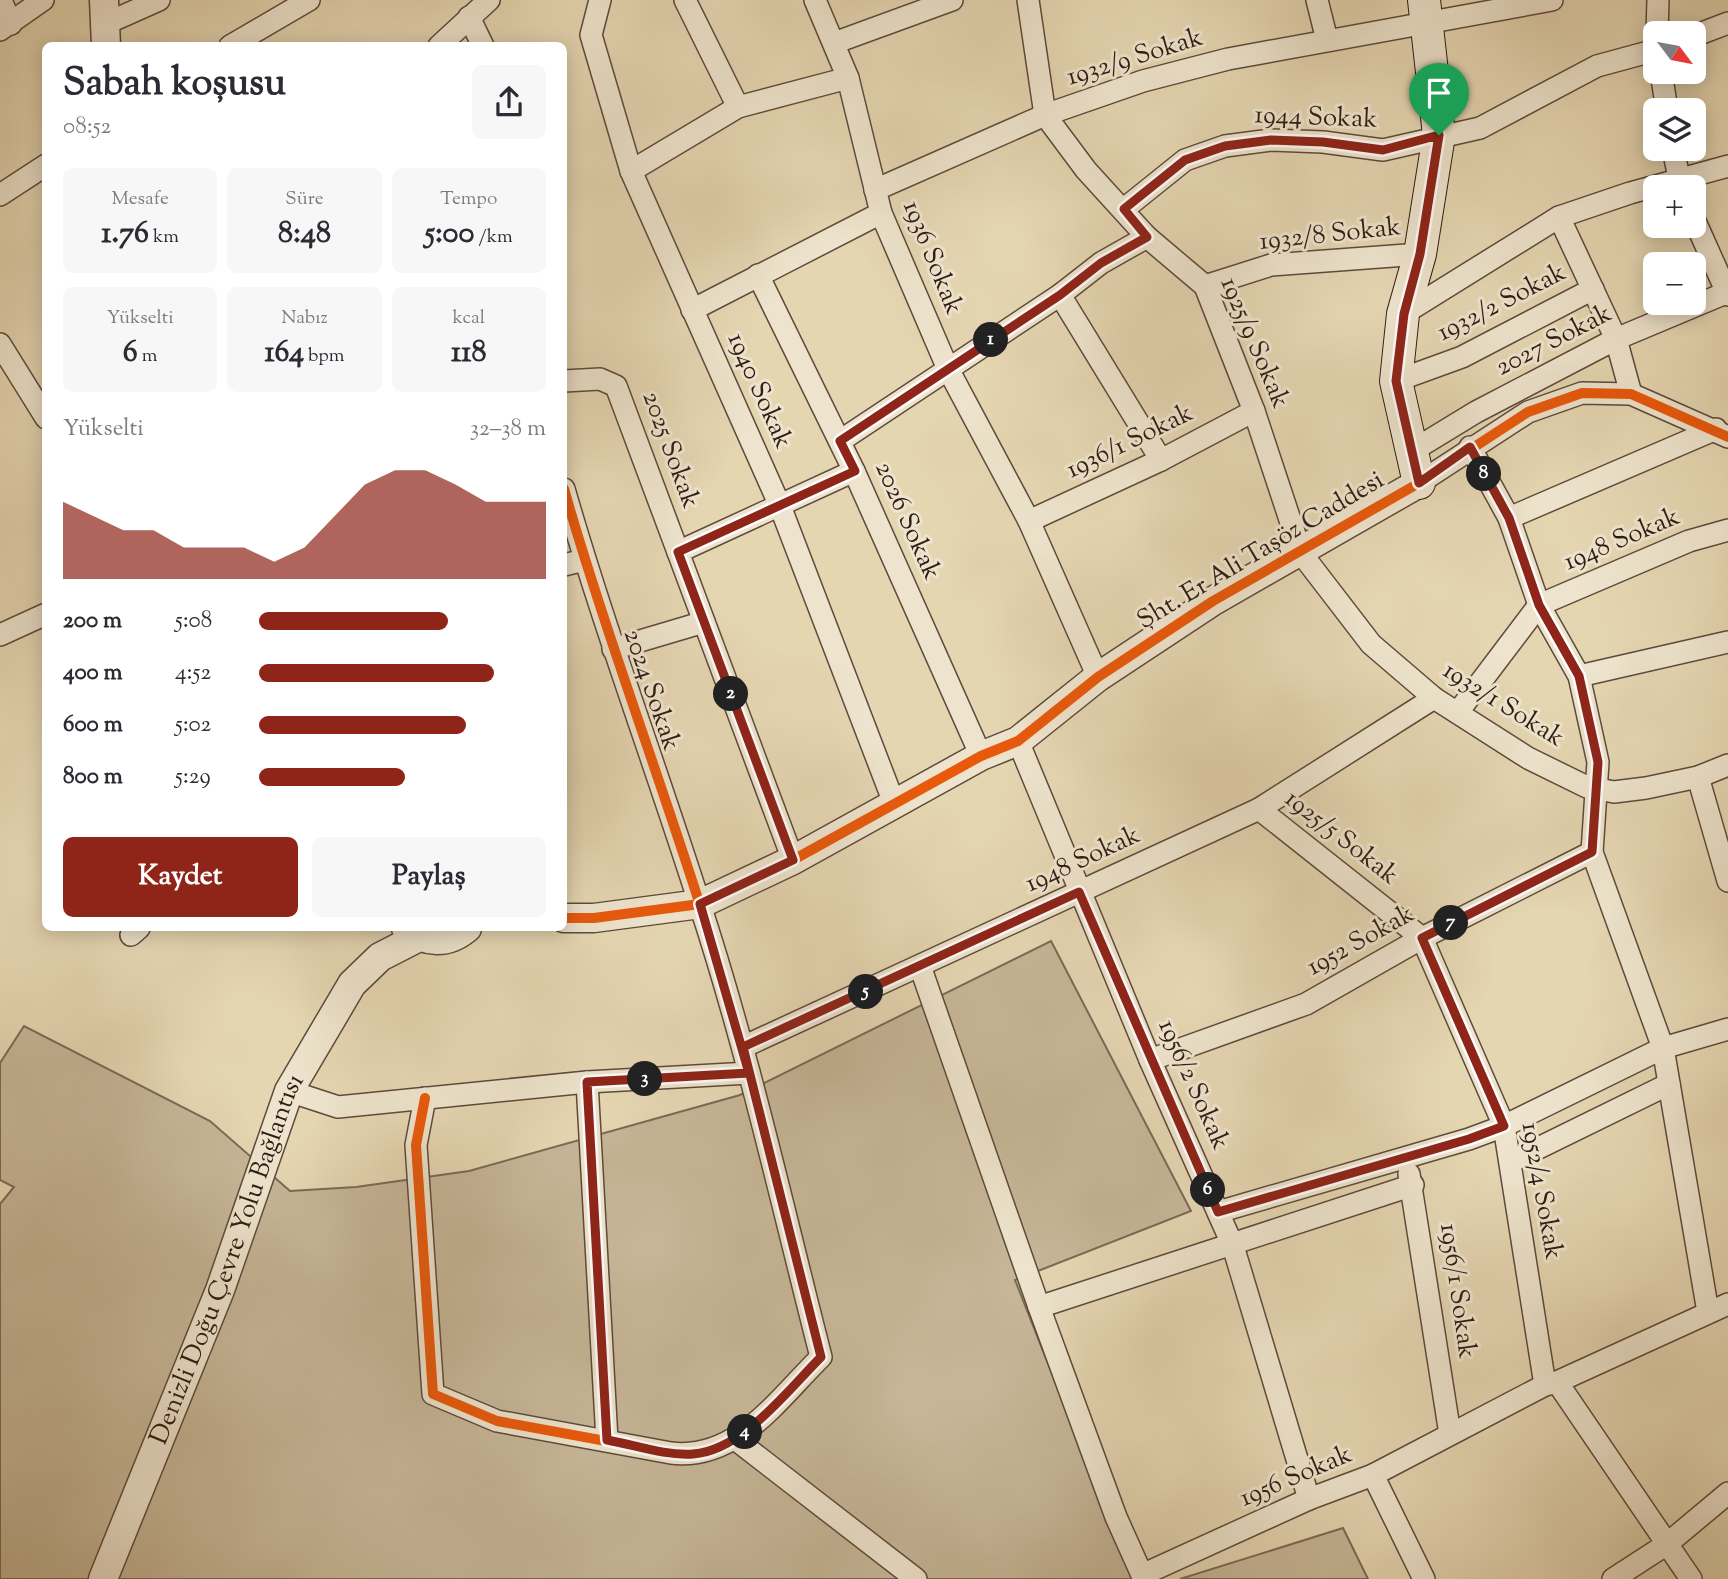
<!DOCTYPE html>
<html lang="tr">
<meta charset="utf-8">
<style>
:root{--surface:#fff;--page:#f7f7f7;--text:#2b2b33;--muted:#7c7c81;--accent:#8f2418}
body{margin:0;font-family:"Sorts Mill Goudy",serif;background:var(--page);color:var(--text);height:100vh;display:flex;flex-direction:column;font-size:26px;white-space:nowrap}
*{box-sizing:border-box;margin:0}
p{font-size:23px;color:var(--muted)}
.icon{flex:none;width:38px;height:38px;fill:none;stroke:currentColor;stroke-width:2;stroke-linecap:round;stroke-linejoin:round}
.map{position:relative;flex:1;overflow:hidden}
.panel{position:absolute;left:42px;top:42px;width:525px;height:889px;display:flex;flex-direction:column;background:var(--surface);border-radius:10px;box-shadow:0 4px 18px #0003}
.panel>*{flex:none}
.needle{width:46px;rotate:122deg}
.controls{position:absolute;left:1643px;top:21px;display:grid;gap:14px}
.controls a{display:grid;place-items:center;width:63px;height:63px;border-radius:10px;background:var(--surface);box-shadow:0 4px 18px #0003;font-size:35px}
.pin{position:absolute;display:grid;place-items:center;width:60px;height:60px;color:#fff;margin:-72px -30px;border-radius:50% 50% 50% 0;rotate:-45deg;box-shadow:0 0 7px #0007}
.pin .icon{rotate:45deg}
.km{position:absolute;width:35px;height:35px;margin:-18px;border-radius:50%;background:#222;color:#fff;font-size:19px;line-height:35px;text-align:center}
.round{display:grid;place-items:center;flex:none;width:74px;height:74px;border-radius:10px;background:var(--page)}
.headline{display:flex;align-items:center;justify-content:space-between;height:119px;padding:0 21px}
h1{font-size:38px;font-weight:800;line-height:52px}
.metrics{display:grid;grid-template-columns:repeat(3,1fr);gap:10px;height:119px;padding:7px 21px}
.metrics div{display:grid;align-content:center;border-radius:10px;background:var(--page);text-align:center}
.metrics b{font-size:30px;font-weight:800}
.metrics small{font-size:19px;font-weight:400}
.metrics p{font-size:19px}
.chart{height:196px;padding:14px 21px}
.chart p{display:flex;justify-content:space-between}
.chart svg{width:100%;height:126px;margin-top:7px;fill:var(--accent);opacity:.7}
.action{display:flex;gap:14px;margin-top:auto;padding:14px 21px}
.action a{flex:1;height:80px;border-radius:10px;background:var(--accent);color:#fff;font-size:28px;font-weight:800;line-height:80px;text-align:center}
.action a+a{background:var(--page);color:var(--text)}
ul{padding:0 21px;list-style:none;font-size:23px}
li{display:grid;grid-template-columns:112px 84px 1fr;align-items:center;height:52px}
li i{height:18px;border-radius:9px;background:var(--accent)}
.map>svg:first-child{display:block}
.green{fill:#c6b697;stroke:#7b6956;stroke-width:2}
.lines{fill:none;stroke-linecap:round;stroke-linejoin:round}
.minor-casing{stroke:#5d4a3c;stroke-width:24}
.tertiary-casing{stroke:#5d4a3c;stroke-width:31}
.secondary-casing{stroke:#301c14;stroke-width:34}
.minor{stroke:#eee4cd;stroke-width:21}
.tertiary{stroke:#eee4cd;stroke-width:28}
.secondary{stroke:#eee4cd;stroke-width:32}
.cycleway-casing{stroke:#eee4cd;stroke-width:15}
.cycleway{stroke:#e8590c;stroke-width:10}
.route-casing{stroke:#fff;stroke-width:14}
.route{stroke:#8f2418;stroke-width:9}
.labels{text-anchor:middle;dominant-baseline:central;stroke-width:6;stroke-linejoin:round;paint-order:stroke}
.street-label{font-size:26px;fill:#301c14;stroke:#eee4cd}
</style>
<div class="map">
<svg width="1728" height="1579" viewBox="0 0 1728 1579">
<rect width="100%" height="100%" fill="#e5d6b2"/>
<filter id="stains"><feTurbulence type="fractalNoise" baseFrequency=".00286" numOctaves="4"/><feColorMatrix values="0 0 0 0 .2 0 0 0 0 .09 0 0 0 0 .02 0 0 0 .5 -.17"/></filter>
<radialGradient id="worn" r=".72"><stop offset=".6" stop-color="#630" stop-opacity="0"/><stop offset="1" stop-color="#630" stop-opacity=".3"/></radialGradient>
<g class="green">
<polygon points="1051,941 1191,1211 1015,1280 1133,1579 0,1579 0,1204 14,1187 0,1180 0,1063 24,1026 210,1121 290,1191 356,1187 469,1171 740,1095"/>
<polygon points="1343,1528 1368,1579 1180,1579"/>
</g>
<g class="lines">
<defs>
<g id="minor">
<polyline points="1,0 11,24"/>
<polyline points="600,0 591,35 631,171 780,506 894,803"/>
<polyline points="685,0 738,107"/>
<polyline points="815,0 848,78 881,213 948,369 1029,521 1098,677"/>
<polyline points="1028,0 1045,115 1086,170 1147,237 1205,286 1254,411 1301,553 1371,644 1434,698 1528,758 1587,787 1614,792 1646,788 1698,777 1728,765"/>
<polyline points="1317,0 1327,40"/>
<polyline points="469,17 483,46"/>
<polyline points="105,24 159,0"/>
<polyline points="0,30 43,0"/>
<polyline points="1657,33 1658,0"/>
<polyline points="1694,36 1728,23"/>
<polyline points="834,43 952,0"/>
<polyline points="230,46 309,0"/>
<polyline points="439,46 489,0"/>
<polyline points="1661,72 1667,110"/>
<polyline points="1673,149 1681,187"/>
<polyline points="631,171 738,107 848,78"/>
<polyline points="875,190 1045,115 1143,81 1228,59 1552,0"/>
<polyline points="0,195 46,165"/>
<polyline points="1124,209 1185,160 1225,146 1271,140 1323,142 1383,150 1480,128 1597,66 1656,50"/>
<polyline points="1559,217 1616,339 1631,394"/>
<polyline points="1694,219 1728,295"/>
<polyline points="758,275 854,471 981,756"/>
<polyline points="1205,286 1271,265 1420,254"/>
<polyline points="1060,295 1161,460"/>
<polyline points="692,310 881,213"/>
<polyline points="1403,314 1559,217 1630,193 1728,166"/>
<polyline points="0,344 46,418"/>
<polyline points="564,381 600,379 616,386 793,860"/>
<polyline points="1396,381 1462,357 1593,289"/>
<polyline points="840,441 1060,295 1101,263 1147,237"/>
<polyline points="1470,447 1509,518 1539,605 1579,676 1598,762 1592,852 1663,1048 1708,1312"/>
<polyline points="1412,451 1476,412 1616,339 1728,292"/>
<polyline points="1419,483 1528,412 1582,393 1631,394 1728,437"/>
<polyline points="1509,518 1716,429"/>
<polyline points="1029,521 1161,460 1254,411"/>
<polyline points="678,552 854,471"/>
<polyline points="564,565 584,560"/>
<polyline points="0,635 46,614"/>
<polyline points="613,649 704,622"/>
<polyline points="1579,676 1728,642"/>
<polyline points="1458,712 1539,605 1689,541 1728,530"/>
<polyline points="1018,741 1150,1060 1233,1246 1309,1499"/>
<polyline points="1698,777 1728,881"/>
<polyline points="1259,809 1422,938 1504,1126 1545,1385"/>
<polyline points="131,935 139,928"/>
<polyline points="920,966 1039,1307 1116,1517 1142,1575 1309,1499 1373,1475 1545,1385 1557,1382 1728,1304"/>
<polyline points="743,1047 1259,809 1434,698"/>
<polyline points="1150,1060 1306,1004 1422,938 1592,852"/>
<polyline points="587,1082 607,1440"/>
<polyline points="289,1091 338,1107 587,1082 749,1073"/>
<path d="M 425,1098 L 416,1145 L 433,1394 L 497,1421 L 671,1453 C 737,1461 779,1398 821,1357 C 782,1205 748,1051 699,902 C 655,764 604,628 564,489"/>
<polyline points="1510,1162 1669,1084"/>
<polyline points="1409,1174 1450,1434"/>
<polyline points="1218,1212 1469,1139 1504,1126 1663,1048 1728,1029"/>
<polyline points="1039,1307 1413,1185"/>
<polyline points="1557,1382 1691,1579"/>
<polyline points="735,1439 916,1579"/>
<polyline points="1373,1475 1424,1579"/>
<polyline points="1613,1579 1667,1544 1728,1493"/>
</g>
<g id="tertiary">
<polyline points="104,0 106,46"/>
<polyline points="564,918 594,918 700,904 793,860 981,756 1018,741 1098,677 1213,601 1419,483"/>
<path d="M 406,928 C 426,943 447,945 467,928"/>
<path id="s1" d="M 103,1579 L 220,1290 L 289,1091 L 352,984 L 380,957 L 419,937"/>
</g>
<polyline id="secondary" points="1419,483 1396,381 1403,314 1420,254 1439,135 1424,0"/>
</defs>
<use href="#minor" class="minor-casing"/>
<use href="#tertiary" class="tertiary-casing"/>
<use href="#secondary" class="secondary-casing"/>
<use href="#minor" class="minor"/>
<use href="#tertiary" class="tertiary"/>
<use href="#secondary" class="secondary"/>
<defs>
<g id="cycleway">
<polyline points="564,918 594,918 700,904 793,860 981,756 1018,741 1098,677 1213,601 1419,483 1528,412 1582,393 1631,394 1728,437"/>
<path d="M 425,1098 L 416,1145 L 433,1394 L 497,1421 L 671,1453 C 737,1461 779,1398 821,1357 C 782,1205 748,1051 699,902 C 655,764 604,628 564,489"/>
</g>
</defs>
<use href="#cycleway" class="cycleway-casing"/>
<use href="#cycleway" class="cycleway"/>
</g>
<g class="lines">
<defs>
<path id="route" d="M 1439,135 L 1383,150 L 1323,142 L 1271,140 L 1225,146 L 1185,160 L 1124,209 L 1147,237 L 1101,263 L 1060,295 L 840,441 L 855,471 L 678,552 L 793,860 L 700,904 L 749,1073 L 587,1082 L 607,1440 C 635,1445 665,1456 693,1454 C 742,1451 788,1390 821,1357 L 743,1047 L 1079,892 L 1218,1212 L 1469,1139 L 1504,1126 L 1422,938 L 1592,852 L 1598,762 L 1579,676 L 1539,605 L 1509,518 L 1470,447 L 1419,483 L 1396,381 L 1404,314 L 1420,254 L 1439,135"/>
</defs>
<use href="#route" class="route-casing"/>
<use href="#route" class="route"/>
</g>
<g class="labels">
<g class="street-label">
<text transform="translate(1135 58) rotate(-17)">1932/9 Sokak</text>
<text transform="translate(1316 118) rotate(2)">1944 Sokak</text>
<text transform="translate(1330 235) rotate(-6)">1932/8 Sokak</text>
<text transform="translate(932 258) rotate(68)">1936 Sokak</text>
<text transform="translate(1502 303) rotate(-27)">1932/2 Sokak</text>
<text transform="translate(1554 341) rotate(-27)">2027 Sokak</text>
<text transform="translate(1254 343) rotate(67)">1925/9 Sokak</text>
<text transform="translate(759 391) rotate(66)">1940 Sokak</text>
<text transform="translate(1130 442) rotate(-26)">1936/1 Sokak</text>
<text transform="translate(670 450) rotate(70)">2025 Sokak</text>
<text transform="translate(907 521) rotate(66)">2026 Sokak</text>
<text transform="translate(1622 540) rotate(-23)">1948 Sokak</text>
<text transform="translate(1261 551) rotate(-31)">Şht. Er Ali Taşöz Caddesi</text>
<text transform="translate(651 690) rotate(71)">2024 Sokak</text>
<text transform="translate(1503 705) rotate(32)">1932/1 Sokak</text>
<text transform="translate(1341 838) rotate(38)">1925/5 Sokak</text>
<text transform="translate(1083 860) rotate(-25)">1948 Sokak</text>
<text transform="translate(1361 941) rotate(-29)">1952 Sokak</text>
<text transform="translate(1193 1085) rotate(66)">1956/2 Sokak</text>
<text transform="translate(1541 1191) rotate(80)">1952/4 Sokak</text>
<text stroke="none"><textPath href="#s1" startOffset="343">Denizli Doğu Çevre Yolu Bağlantısı</textPath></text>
<text transform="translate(1457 1291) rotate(82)">1956/1 Sokak</text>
<text transform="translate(1296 1477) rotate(-23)">1956 Sokak</text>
</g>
</g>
<rect width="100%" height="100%" filter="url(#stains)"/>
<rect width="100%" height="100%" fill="url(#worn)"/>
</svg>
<div class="controls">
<a><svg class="needle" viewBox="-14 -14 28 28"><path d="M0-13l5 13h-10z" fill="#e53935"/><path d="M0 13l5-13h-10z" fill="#7c7c81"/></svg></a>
<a><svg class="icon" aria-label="layers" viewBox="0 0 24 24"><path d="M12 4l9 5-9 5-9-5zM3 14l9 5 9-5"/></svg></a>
<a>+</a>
<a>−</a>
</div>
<div class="pin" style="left:1439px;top:135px;background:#1e9e55"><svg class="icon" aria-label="arrive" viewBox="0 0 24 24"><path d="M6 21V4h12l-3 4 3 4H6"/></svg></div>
<b class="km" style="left:991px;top:340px">1</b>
<b class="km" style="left:731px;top:694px">2</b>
<b class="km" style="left:645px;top:1079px">3</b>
<b class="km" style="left:745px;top:1432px">4</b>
<b class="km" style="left:866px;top:992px">5</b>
<b class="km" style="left:1208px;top:1190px">6</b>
<b class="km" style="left:1451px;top:923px">7</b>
<b class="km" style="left:1484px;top:474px">8</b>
<section class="panel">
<div class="headline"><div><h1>Sabah koşusu</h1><p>08:52</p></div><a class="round"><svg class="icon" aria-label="share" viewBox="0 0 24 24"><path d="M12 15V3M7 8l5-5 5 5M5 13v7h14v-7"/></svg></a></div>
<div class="metrics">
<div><p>Mesafe</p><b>1.76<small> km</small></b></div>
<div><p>Süre</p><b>8:48</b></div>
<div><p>Tempo</p><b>5:00<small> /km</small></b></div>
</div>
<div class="metrics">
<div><p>Yükselti</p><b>6<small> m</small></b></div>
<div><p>Nabız</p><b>164<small> bpm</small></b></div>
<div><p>kcal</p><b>118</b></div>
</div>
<div class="chart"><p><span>Yükselti</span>32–38 m</p>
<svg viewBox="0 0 160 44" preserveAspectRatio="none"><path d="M0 44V17L10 22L20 27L30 27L40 33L50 33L60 33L70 38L80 33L90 22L100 11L110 6L120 6L130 11L140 17L150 17L160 17V44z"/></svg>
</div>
<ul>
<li><b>200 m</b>5:08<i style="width:66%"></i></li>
<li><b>400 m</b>4:52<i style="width:82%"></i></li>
<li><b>600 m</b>5:02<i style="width:72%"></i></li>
<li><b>800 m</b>5:29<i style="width:51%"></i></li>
</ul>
<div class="action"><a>Kaydet</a><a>Paylaş</a></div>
</section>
</div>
